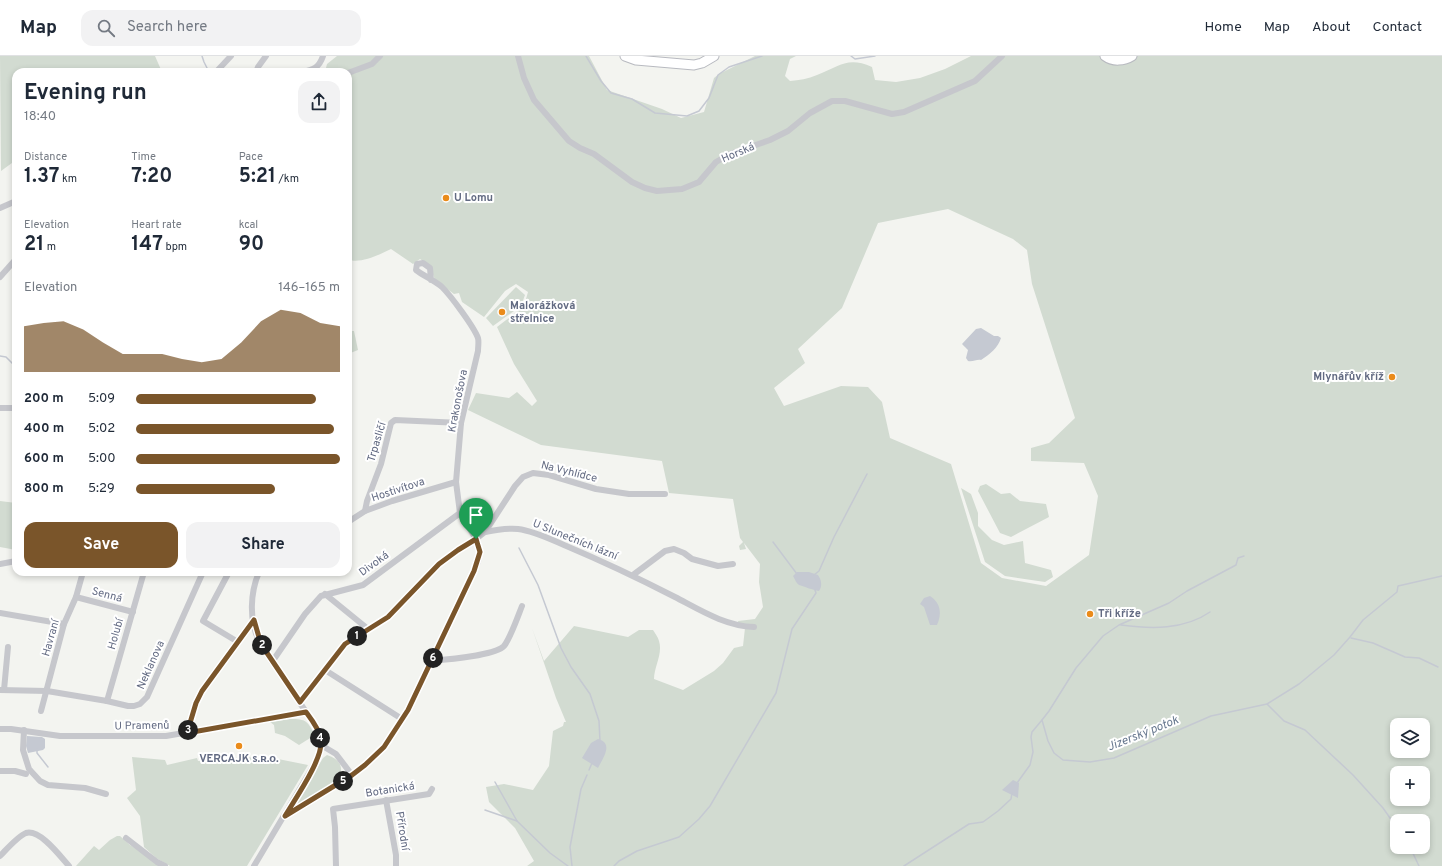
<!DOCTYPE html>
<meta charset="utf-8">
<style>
:root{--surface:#fff;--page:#f2f2f3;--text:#1f2937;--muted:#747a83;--line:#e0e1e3;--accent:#7a552a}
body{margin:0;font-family:Overpass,sans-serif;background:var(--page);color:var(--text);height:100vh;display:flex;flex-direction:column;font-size:15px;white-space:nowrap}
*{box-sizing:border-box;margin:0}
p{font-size:13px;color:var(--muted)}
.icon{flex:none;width:22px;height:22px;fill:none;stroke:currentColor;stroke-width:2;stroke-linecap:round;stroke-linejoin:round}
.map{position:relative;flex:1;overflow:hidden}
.panel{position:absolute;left:12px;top:12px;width:340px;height:508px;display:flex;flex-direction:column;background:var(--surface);border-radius:12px;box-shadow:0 2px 6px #0003}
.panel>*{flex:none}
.fabs{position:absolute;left:1390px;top:662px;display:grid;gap:8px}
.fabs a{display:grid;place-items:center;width:40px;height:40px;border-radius:8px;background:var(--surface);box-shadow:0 2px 6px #0003;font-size:20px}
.pin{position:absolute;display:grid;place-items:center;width:34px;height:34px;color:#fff;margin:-41px -17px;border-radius:50% 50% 50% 0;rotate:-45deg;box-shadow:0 0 4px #0007}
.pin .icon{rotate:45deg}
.km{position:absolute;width:20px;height:20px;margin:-10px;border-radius:50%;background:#222;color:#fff;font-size:11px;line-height:20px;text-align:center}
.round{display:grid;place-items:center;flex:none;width:42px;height:42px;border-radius:12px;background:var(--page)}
.headline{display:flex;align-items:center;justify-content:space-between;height:68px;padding:0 12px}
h1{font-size:22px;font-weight:700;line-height:30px}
.stats{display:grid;grid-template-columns:repeat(3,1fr);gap:6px;height:68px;padding:4px 12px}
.stats div{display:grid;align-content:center}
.stats b{font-size:20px;font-weight:700}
.stats small{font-size:11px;font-weight:400}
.stats p{font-size:11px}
.chart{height:112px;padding:8px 12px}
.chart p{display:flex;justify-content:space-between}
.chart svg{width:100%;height:72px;margin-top:4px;fill:var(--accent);opacity:.7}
.button{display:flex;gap:8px;margin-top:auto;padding:8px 12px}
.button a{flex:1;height:46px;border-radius:12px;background:var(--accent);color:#fff;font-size:16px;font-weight:700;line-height:46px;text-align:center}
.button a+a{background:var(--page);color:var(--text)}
ul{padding:0 12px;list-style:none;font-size:13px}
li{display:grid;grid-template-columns:64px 48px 1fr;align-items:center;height:30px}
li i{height:10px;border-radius:5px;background:var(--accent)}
header{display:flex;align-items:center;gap:24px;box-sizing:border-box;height:56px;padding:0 20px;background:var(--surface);border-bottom:1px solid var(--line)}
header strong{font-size:19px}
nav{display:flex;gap:22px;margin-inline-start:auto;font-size:14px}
.search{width:280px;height:36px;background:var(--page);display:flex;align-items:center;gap:10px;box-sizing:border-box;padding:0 14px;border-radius:12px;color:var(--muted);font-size:15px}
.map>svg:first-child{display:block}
.green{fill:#d2dbd1;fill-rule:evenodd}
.water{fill:#c5c9d2}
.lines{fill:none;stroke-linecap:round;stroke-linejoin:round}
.stream{stroke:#c5c9d2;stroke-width:1.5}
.secondary-casing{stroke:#b8bac0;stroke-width:11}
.street{stroke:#c6c7cc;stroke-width:6}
.secondary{stroke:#fff;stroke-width:9}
.route-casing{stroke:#fff;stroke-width:8}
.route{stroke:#7a552a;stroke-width:5}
.poi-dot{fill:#ea8b1a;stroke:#fff;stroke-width:1.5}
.labels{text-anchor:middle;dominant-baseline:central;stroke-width:4;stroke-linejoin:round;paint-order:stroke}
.street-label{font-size:11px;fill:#626a82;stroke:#fff}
.poi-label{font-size:11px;font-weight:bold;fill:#626a82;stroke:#fff;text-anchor:start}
.water-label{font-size:12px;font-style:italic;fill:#66778e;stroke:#fff}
</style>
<header>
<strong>Map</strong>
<div class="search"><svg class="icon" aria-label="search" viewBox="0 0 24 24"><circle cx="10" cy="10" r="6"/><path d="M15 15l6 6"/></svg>Search here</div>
<nav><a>Home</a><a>Map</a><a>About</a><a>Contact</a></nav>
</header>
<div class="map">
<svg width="1442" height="810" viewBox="0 0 1442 810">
<rect width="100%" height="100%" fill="#f3f4f0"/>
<g class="green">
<polygon points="0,0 155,0 162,16 16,16 16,104 1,115"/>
<path d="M 337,0 L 589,0 L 607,34 L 662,53 L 681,62 L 704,56 L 714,22 L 719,18 L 755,0 L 796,0 L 790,3 L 785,20 L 790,25 C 799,24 808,23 817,19 C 839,11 847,0 872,11 L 875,24 L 896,26 L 920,22 L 945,13 L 971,0 L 1100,0 L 1106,5 L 1136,0 L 1442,0 L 1442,810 L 527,810 L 534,805 L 515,772 L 489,746 L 486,731 L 504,728 L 533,734 L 549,710 L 553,675 L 563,670 L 564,666 L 566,666 L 556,642 L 532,572 L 544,605 L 574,570 L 628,581 L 639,574 L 653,574 C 655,577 658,581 659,585 C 663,598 654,611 654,623 L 683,634 L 714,615 L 723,607 L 734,592 L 743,590 L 745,572 L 739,570 L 738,565 L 755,563 L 763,551 L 759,526 L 760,508 L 744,487 L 746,493 L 740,494 L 739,490 L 743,486 L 740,482 L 733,443 L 669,437 L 662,405 L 541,389 L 468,354 L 476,337 L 509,342 L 517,336 L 532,350 L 537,345 L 514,308 L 497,271 L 524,250 L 528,236 L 516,228 L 505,235 L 484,261 L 462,246 L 459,237 L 454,238 L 435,224 L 430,210 L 420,203 L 413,208 L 391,193 C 381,198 358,209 348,203 L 348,16 L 325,16 L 327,8 ZM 948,153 L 1013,183 L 1027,194 L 1032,228 L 1075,362 L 1049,387 L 1031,392 L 1031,405 L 1084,407 L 1098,440 L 1089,499 L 1046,530 L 1002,522 L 981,507 L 951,408 L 890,382 L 882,346 L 868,331 L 841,330 L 784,350 L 774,332 L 805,307 L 798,293 L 842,252 L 878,167 ZM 1397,669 L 1423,669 L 1423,695 L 1397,695 ZM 1397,717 L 1423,717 L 1423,743 L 1397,743 ZM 1397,765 L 1423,765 L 1423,791 L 1397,791 Z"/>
<polygon points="516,231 525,239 521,250 493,270 486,262"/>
<polygon points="348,275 354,275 358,294 348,298"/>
<polygon points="986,428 1001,438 1010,437 1020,445 1046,448 1049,461 1011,481 1000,477 978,435 980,430"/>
<polygon points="961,432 971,438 978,457 978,470 992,484 1004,489 1023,485 1025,507 1051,514 1053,521 1045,526 1005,520 985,506"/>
<polygon points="0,445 16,447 16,494 0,491"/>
<path d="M 290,663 C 307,663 307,665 315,679 L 299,689 L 285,680 L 275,677 L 274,669 L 270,666 Z"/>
<path d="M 327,699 C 340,703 344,711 339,723 L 298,749 L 296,747 L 323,702 Z"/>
<polygon points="263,700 308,709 247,810 170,810 156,802 144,791 140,760 127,742 136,734 132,701 165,704 167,709 197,702 198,705 243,701 262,702"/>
<polygon points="117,780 120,780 130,789 166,810 76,810 94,790 99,794 110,784"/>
</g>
<g class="water">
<path d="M 981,272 L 994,280 L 998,280 L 1001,282 C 998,292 990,298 981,304 C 977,303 973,306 968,305 L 966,302 L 968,294 L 962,288 L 976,273 Z"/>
<path d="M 797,516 L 809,516 L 818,519 C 821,523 823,530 819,535 C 816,535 802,530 799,529 C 796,527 795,523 793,520 Z"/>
<path d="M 930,540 C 941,547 942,558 937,569 L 930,569 L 924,551 L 920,548 L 924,542 Z"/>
<polygon points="27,680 42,681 45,683 45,692 43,694 28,697 26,690"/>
<path d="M 598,683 C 614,687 603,702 598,712 L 582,702 L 591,687 Z"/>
<polygon points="1013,724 1019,727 1018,742 1002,734"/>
</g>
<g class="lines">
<g class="stream">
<polyline points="202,0 204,6 209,16"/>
<polyline points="586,0 601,25 611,37 632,43 655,57 687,60 699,55 709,42 718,19 729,11 762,0"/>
<polyline points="851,0 855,3 875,0"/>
<polyline points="0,300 6,301 16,311"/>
<polyline points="773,486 797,518"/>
<polyline points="519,492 538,529 561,592 571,611 590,638 599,665 600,685"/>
<polyline points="814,519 819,515 834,481 867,418"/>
<path d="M 1121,569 C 1151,573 1184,574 1210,556"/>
<polyline points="1351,582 1373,587 1405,601 1419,602 1438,611"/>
<polyline points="1267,648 1284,665 1305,674 1353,719 1383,752 1397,772"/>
<polyline points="1042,664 1049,655 1076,612 1103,580 1119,569 1169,547 1187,535 1236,509 1238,502 1244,500"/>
<polyline points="37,693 37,697 48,711"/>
<polyline points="589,714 592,707"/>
<polyline points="495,726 517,765 550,797 568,810"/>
<polyline points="1017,727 1030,709 1033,696 1031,681 1032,676 1042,664 1048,685 1054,697 1063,704 1090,706 1114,702 1211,660 1267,648 1299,628 1334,599 1350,581 1363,564 1397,536 1398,530 1442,520"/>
<polyline points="485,754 517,765"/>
<polyline points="1410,791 1419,810"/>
<polyline points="572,810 570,791 581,733 587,719"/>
<polyline points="614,810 619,805 637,795 679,781 699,763 710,750 776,637 792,573 816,537 815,534"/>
<polyline points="904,810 969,768 983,766 998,755 1011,743 1012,737"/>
</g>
<defs>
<g id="secondary">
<polyline points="625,0 636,4 694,9 702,7 714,0"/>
<path d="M 1105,0 C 1113,6 1124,5 1132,0"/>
</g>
</defs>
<use href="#secondary" class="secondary-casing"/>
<g class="street">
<polyline points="518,0 524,22 534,44 569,85 580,92 594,98 632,126 645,132 657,135 682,133 699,126 716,106 730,98 770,84 788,75 810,57 832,45 845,45 892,58 904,56 975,25 1002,0"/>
<polyline points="216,16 231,0"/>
<polyline points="256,16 258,11 266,0"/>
<path d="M 302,16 C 313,14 319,12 323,0"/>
<polyline points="348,17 372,8 380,0"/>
<polyline points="0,152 16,145"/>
<polyline points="0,221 16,203"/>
<polyline points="0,352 16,352"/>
<polyline points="365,455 367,445 381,408 391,367 395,364 461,367"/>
<polyline points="348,466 365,455 392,445 456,426"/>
<path d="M 485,476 C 495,474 507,472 518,473 C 534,475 550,483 564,489 C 602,505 638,522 675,541 C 700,554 725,570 754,571"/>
<polyline points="0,508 16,505"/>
<polyline points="229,516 203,565 238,586"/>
<polyline points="633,519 665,495 674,493 684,497 692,503 718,510 733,508"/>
<polyline points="325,538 368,573"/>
<polyline points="76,541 133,556"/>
<polyline points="0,557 64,568"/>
<path d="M 432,605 C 447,603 495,600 504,590 C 510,583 518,560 522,550"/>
<polyline points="272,606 305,558 321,540 363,529 460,457"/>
<polyline points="325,614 402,663"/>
<polyline points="0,634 47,635 107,645 128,650 134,650 140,648 147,641 203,516"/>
<polyline points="4,634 8,591"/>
<polyline points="107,645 144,516"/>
<polyline points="300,646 345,589 388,561 439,508 458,494 476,483 485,476 515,430 523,421 533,417 549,419 596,433 629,438 665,438"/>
<polyline points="41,655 64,568 76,541 83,516"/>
<polyline points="0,673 11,673 60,680 166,680 306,656"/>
<polyline points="24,674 23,694 29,713 40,725 48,729 85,732 106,738"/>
<polyline points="187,677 196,647 202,635 254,564"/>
<polyline points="321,689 336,698 352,719"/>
<polyline points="0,715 15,715 26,718"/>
<polyline points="386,744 396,799 396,810"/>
<path d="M 285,760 L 352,719 L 365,709 L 384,691 L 408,654 L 478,506 L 480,496 L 476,483 L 460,457 L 456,426 L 461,367 L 478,295 C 478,291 479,286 478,282 C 474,271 451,240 442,231 C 435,225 424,220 416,214 L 417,208 L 423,207 L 430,212 L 431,224"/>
<polyline points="126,782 157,806 165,810"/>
<path d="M 0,800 C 6,794 18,780 26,777 C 40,773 60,800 69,810"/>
<path d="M 254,810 L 314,709 C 322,694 322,687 316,671 C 306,656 296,641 286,626 C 277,612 266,599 259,585 C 249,564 250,537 259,516"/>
<polyline points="336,810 335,771 333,753 429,738 432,733"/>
</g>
<use href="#secondary" class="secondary"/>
</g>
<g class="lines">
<defs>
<path id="route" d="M 476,483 L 480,496 L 474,515 L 408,654 L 384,691 L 365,709 L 352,719 L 285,760 C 295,743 324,702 321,683 C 319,673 312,664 306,656 L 187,677 L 196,647 L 202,635 L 254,564 L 261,588 L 300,646 L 345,588 L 388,561 L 439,508 L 458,494 Z"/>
</defs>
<use href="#route" class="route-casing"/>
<use href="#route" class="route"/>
</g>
<g class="poi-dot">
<circle cx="446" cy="142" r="4"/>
<circle cx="502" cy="256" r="4"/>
<circle cx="1392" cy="321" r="4"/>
<circle cx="1090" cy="558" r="4"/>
<circle cx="239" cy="690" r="4"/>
</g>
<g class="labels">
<g class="street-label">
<text transform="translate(738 97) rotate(-23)">Horská</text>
<text transform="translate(458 345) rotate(-79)">Krakonošova</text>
<text transform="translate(377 386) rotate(-73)">Trpasličí</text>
<text transform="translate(569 416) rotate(14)">Na Vyhlídce</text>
<text transform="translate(398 434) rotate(-18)">Hostivítova</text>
<text transform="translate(575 484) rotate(22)">U Slunečních lázní</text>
<text transform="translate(374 508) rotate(-36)">Divoká</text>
<text transform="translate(107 539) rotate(15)">Senná</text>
<text transform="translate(116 578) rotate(-74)">Holubí</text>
<text transform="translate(51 582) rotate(-74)">Havraní</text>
<text transform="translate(151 609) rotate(-66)">Neklanova</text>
<text transform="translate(142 670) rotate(-1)">U Pramenů</text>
<text transform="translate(390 734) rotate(-9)">Botanická</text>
<text transform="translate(402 775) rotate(81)">Přírodní</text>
</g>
<g class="poi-label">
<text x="454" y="142">U Lomu</text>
<text x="510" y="250">Malorážková<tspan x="510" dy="13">střelnice</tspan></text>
<text x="1384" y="321" text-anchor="end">Mlynářův kříž</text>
<text x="1098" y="558">Tři kříže</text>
<text x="239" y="703" text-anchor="middle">VERCAJK s.ʀ.ᴏ.</text>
</g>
<g class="water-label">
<text transform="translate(1143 678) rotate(-22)">Jizerský potok</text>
</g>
</g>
</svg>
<div class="fabs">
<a><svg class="icon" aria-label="layers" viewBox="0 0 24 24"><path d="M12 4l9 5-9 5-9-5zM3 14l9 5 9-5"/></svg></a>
<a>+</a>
<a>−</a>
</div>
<div class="pin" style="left:476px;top:483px;background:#1e9e55"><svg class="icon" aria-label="arrive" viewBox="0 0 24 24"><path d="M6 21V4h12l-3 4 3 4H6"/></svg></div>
<b class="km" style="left:357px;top:580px">1</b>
<b class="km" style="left:262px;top:589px">2</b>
<b class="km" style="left:188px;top:674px">3</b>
<b class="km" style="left:320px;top:682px">4</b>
<b class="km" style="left:343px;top:725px">5</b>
<b class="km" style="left:433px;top:602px">6</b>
<section class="panel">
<div class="headline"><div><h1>Evening run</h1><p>18:40</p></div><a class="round"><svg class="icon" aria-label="share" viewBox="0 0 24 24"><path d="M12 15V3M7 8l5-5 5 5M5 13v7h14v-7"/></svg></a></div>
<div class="stats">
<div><p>Distance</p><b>1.37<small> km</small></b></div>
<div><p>Time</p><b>7:20</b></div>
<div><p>Pace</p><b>5:21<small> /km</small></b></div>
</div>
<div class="stats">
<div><p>Elevation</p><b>21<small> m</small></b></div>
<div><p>Heart rate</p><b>147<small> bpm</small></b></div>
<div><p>kcal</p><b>90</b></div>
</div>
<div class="chart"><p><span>Elevation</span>146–165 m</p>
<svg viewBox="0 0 160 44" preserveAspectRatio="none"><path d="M0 44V16L10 14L20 13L30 18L40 26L50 33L60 33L70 33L80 36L90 38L100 36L110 26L120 13L130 6L140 8L150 14L160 16V44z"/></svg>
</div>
<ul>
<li><b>200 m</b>5:09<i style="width:88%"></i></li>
<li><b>400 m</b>5:02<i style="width:97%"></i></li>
<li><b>600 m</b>5:00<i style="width:100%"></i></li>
<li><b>800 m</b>5:29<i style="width:68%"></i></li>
</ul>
<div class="button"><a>Save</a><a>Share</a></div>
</section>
</div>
